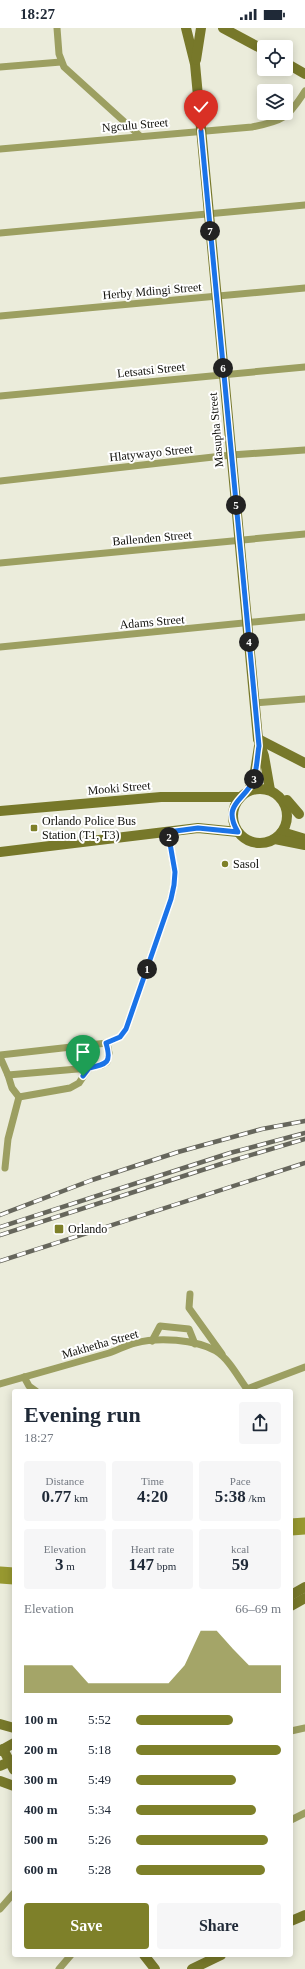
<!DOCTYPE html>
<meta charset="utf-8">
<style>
:root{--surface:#fff;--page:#f6f6f7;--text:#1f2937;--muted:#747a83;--accent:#7e8029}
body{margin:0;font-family:Georgia,serif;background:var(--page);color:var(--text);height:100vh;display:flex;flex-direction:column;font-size:15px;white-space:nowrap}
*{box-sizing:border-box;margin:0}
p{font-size:13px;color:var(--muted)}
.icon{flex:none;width:22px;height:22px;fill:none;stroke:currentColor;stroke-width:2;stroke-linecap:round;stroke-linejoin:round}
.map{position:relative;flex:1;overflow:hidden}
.side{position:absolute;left:12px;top:1361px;width:281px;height:568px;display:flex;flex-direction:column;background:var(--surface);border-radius:4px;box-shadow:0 2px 10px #0003}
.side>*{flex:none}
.fabs{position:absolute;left:257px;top:12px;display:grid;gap:8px}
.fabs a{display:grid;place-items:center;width:36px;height:36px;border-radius:4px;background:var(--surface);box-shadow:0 2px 10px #0003;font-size:20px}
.pin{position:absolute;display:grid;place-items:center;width:34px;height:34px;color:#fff;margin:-41px -17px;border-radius:50% 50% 50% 0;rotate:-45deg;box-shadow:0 0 4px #0007}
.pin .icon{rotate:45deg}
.km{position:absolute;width:20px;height:20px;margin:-10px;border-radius:50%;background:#222;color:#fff;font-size:11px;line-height:20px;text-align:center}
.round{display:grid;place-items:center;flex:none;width:42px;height:42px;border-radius:4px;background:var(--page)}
.headline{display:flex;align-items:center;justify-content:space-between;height:68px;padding:0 12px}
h1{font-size:22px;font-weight:800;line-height:30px}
.metrics{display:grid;grid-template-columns:repeat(3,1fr);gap:6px;height:68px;padding:4px 12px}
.metrics div{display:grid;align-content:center;border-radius:4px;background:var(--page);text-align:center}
.metrics b{font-size:17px;font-weight:800}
.metrics small{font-size:11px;font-weight:400}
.metrics p{font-size:11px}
.chart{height:112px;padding:8px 12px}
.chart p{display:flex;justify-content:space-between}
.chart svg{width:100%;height:72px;margin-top:4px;fill:var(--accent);opacity:.7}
.button{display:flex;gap:8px;margin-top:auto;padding:8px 12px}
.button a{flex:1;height:46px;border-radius:4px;background:var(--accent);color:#fff;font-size:16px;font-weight:800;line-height:46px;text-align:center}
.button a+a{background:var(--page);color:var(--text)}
ul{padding:0 12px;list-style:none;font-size:13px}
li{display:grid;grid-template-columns:64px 48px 1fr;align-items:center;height:30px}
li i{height:10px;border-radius:5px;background:var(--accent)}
.status{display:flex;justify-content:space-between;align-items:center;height:28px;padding:0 20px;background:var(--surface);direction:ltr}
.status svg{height:11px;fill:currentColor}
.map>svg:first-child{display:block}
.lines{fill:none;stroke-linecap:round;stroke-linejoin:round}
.river{stroke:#979830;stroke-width:17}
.street{stroke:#9c9f61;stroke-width:7}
.secondary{stroke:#77782a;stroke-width:10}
.rail-casing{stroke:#66665c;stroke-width:4.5}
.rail{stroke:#fff;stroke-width:3;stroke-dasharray:9;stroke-linecap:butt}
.route-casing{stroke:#fff;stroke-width:8}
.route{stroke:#1a73e8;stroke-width:5}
.poi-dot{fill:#7e8029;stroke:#fff;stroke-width:1.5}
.labels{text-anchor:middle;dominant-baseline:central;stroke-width:4;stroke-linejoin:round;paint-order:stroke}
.street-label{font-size:12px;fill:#0e0e09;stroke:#fff}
.poi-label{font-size:12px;fill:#0e0e09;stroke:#fff;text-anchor:start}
</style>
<div class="status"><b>18:27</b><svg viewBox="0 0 49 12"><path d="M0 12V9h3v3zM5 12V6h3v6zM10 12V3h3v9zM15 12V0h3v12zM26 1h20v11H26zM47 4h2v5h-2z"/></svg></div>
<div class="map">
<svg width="305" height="1941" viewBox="0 0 305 1941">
<rect width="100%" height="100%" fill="#ebecdb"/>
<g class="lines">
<g class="river">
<polyline points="291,1499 305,1498"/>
<polyline points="0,1547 14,1548"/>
</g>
<g class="street">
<polyline points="57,0 59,26 64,39 140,108"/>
<polyline points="0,39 61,34"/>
<path d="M 0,121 L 252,99 C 283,93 288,90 305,63"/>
<polyline points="0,205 305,177"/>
<polyline points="0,288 305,260"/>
<polyline points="0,368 305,339"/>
<polyline points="0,453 231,427 305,422"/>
<polyline points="0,535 305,506"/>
<polyline points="0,619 305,589"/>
<polyline points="254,675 305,671"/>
<polyline points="0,1027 107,1015 120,1009 126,1001 171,871 174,857 175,845 168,804"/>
<polyline points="0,1029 8,1047 89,1040 102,1037 107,1034 109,1025 107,1015"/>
<polyline points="8,1047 12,1060 19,1069 70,1060 79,1055 89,1040"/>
<polyline points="5,1140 8,1111 19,1069"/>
<polyline points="190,1266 189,1280 222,1326"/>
<polyline points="152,1313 160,1298 189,1301 195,1316"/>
<polyline points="24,1349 29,1358 36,1363"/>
<path d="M 0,1356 C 36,1346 73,1335 109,1325 C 118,1322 126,1317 135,1315 C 158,1309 195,1311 216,1323 C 229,1331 238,1349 247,1361 L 305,1339"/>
<polyline points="291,1703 305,1700"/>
<polyline points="291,1792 305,1785"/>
<polyline points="0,1881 14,1865"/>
<polyline points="59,1941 71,1927"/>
</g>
<g class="secondary">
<polyline points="186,0 195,36 258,711 264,728 270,762"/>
<polyline points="223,0 264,22"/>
<polyline points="196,32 201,0"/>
<polyline points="286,35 305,46"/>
<polyline points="258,711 305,735"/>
<circle cx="260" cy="788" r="27"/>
<polyline points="249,762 254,750 259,718"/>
<polyline points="287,772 299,786"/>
<polyline points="0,783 161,769 240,769"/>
<polyline points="282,804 305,811"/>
<polyline points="275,811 305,817"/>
<polyline points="0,824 198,800 238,804"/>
<polyline points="291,1567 305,1559"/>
<polyline points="291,1578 305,1570"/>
<polyline points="0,1696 14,1700"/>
<polyline points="3,1721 14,1742"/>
<polyline points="0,1723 14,1715"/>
<polyline points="0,1738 14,1732"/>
<polyline points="0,1753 14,1758"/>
<polyline points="291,1893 305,1887"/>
<polyline points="144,1927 155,1941"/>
<polyline points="192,1941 221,1927"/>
</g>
<defs>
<g id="rail">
<polyline points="0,1187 92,1152 178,1124 262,1101 305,1093"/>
<polyline points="0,1199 230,1125 305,1105"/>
<polyline points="0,1207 224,1135 305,1111"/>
<polyline points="0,1233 305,1135"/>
</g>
</defs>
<use href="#rail" class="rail-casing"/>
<use href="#rail" class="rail"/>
</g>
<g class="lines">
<defs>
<path id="route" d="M 83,1048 L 89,1040 C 107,1036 112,1035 106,1015 L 120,1009 L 126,1001 L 171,871 L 174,857 L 175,844 L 168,804 L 198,800 L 238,804 C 221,776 245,772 253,753 C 257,743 257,729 259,718 L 201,103"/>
</defs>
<use href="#route" class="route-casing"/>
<use href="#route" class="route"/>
</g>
<g class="poi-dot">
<rect x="30" y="796" width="8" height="8" rx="2"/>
<circle cx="225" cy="836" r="4"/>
<rect x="54" y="1196" width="10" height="10" rx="2"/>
</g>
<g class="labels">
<g class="street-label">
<text transform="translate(135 97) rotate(-5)">Ngculu Street</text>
<text transform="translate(152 263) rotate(-5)">Herby Mdingi Street</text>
<text transform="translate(151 342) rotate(-6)">Letsatsi Street</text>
<text transform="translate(216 402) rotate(-95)">Masupha Street</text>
<text transform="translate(151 425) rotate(-6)">Hlatywayo Street</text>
<text transform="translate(152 510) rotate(-5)">Ballenden Street</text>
<text transform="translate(152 594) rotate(-5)">Adams Street</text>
<text transform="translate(119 760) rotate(-5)">Mooki Street</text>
<text transform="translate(100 1316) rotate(-16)">Makhetha Street</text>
</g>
<g class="poi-label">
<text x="42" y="793">Orlando Police Bus<tspan x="42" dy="14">Station (T1, T3)</tspan></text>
<text x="233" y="836">Sasol</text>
<text x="68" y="1201">Orlando</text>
</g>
</g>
</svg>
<div class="fabs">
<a><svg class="icon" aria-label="locate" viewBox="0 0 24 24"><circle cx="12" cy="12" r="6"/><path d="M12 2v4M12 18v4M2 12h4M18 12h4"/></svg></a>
<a><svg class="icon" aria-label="layers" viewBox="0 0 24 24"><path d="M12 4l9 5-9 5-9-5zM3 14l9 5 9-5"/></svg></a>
</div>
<div class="pin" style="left:83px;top:1048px;background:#1e9e55"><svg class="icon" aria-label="arrive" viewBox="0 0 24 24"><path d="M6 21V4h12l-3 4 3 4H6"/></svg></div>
<div class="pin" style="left:201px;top:103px;background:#d93025"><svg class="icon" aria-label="check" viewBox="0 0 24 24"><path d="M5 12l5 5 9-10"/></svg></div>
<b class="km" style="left:147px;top:941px">1</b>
<b class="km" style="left:169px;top:809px">2</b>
<b class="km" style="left:254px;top:751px">3</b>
<b class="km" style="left:249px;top:614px">4</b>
<b class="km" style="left:236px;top:477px">5</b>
<b class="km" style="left:223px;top:340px">6</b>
<b class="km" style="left:210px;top:203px">7</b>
<section class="side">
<div class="headline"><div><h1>Evening run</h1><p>18:27</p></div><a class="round"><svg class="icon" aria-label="share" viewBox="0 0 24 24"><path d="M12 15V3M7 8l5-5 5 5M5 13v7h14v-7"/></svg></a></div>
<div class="metrics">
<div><p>Distance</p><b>0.77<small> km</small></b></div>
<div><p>Time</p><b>4:20</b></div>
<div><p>Pace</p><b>5:38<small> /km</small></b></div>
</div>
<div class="metrics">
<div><p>Elevation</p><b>3<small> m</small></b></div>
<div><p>Heart rate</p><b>147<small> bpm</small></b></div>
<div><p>kcal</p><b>59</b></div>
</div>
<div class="chart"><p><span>Elevation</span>66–69 m</p>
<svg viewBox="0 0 160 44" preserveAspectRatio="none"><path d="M0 44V27L10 27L20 27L30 27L40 38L50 38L60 38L70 38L80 38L90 38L100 27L110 6L120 6L130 17L140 27L150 27L160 27V44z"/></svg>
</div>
<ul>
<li><b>100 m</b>5:52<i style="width:67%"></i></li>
<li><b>200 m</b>5:18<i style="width:100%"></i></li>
<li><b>300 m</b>5:49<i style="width:69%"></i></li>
<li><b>400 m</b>5:34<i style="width:83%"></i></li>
<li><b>500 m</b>5:26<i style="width:91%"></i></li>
<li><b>600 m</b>5:28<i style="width:89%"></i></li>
</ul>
<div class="button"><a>Save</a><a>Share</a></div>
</section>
</div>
